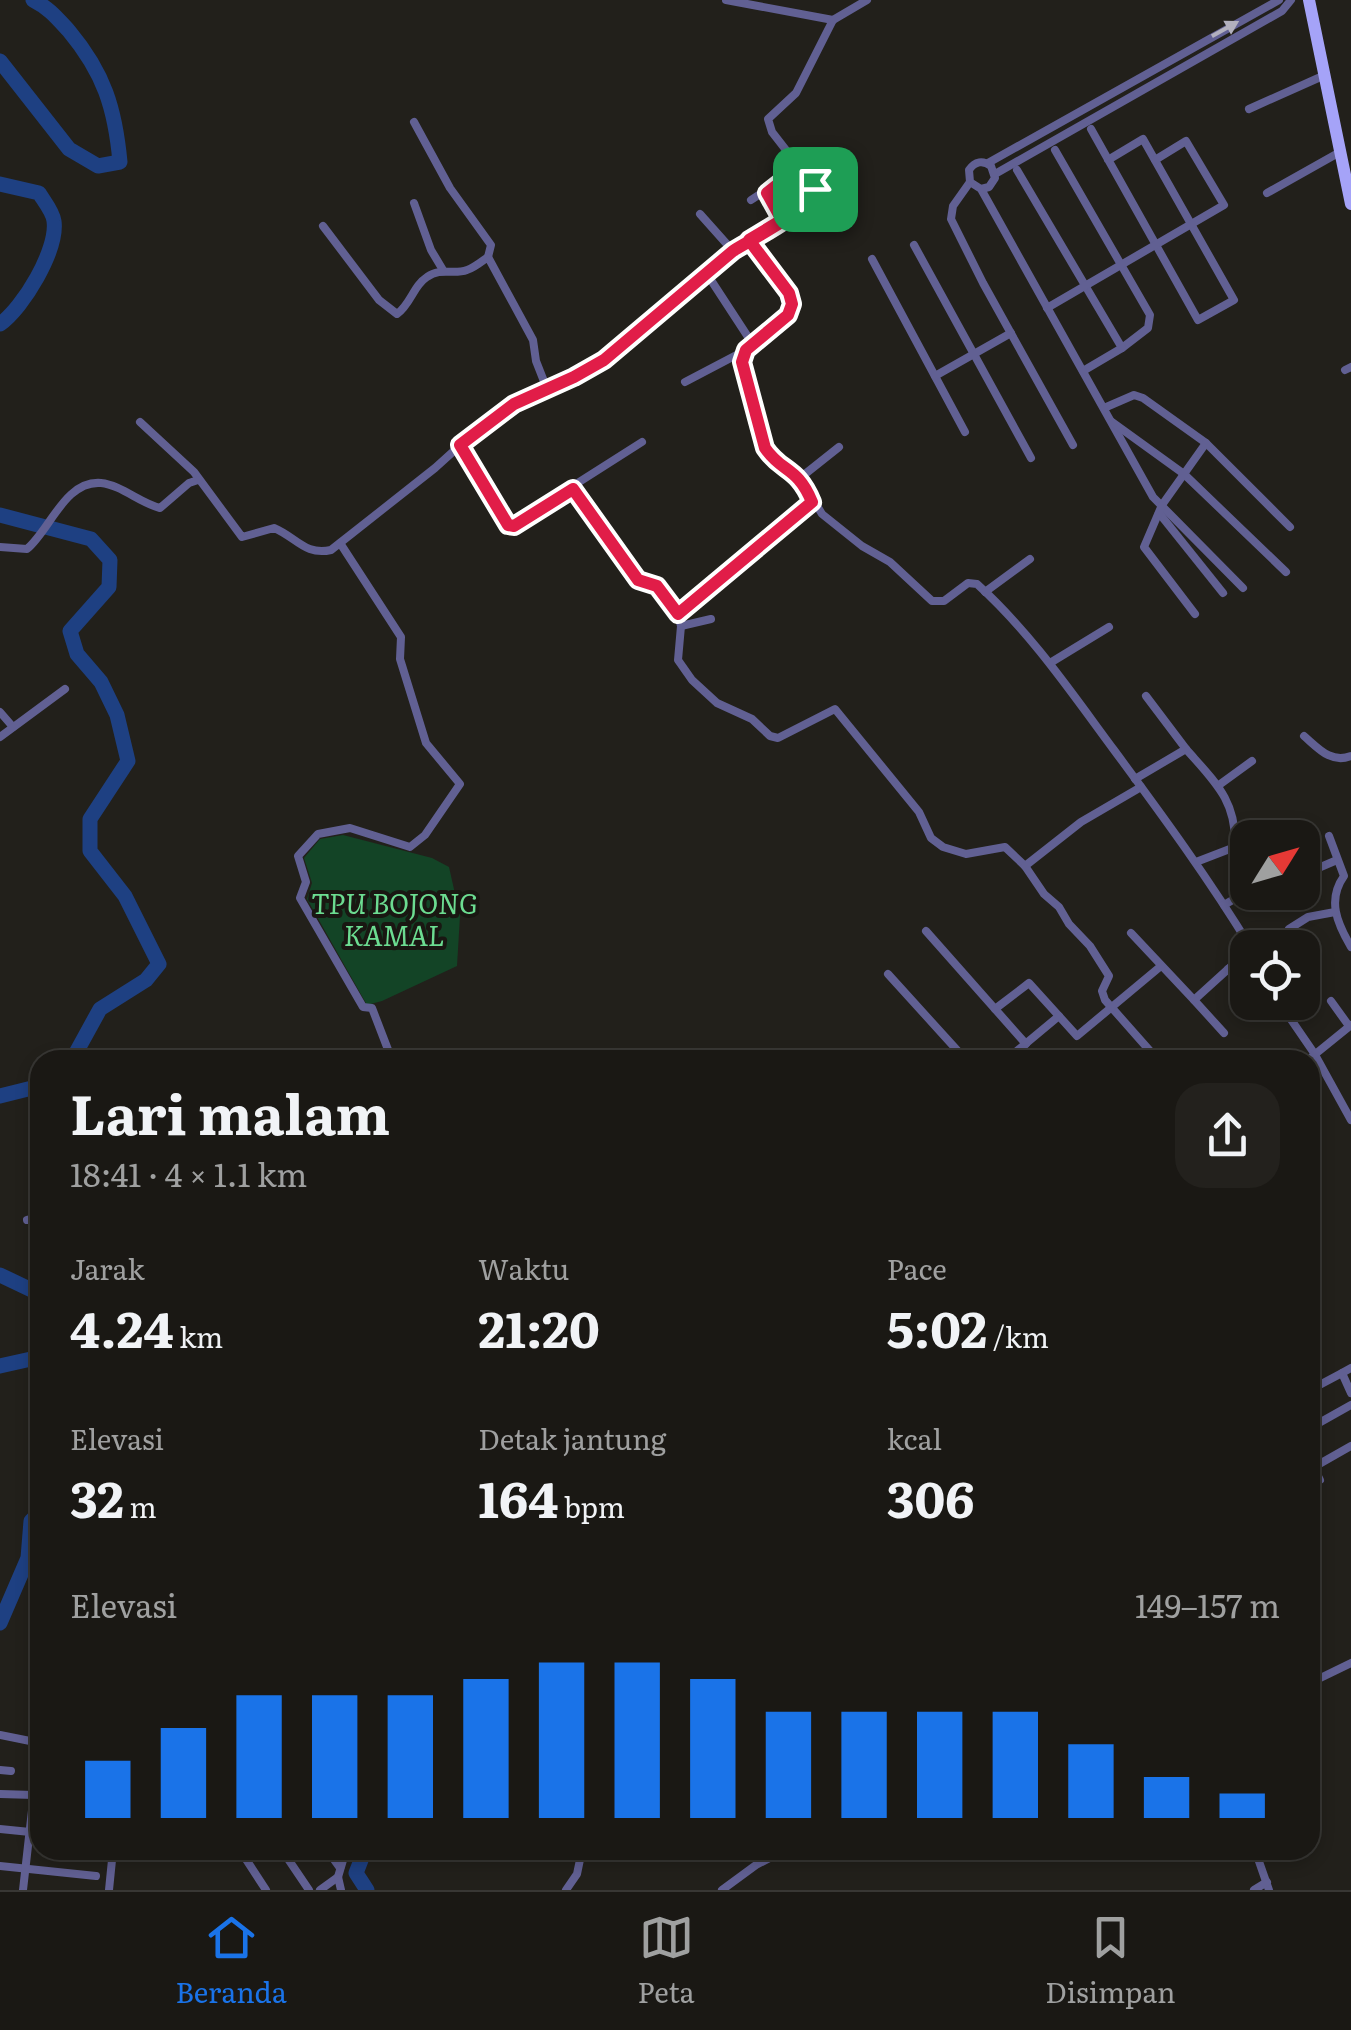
<!DOCTYPE html>
<html lang="id">
<meta charset="utf-8">
<style>
:root{--surface:#1a1814;--page:#23211d;--text:#f1f3f6;--muted:#9fa0a0;--line:#383734;--accent:#1a73e8}
body{margin:0;font-family:Literata,serif;background:var(--page);color:var(--text);height:100vh;display:flex;flex-direction:column;font-size:38px;white-space:nowrap}
*{box-sizing:border-box;margin:0}
p{font-size:32px;color:var(--muted)}
.icon{flex:none;width:55px;height:55px;fill:none;stroke:currentColor;stroke-width:2;stroke-linecap:round;stroke-linejoin:round}
.map{position:relative;flex:1;overflow:hidden}
.panel{position:absolute;left:30px;top:1050px;width:1290px;height:810px;display:flex;flex-direction:column;background:var(--surface);border-radius:30px;box-shadow:0 5px 15px #0003,0 0 0 2px var(--line)}
.panel>*{flex:none}
.needle{width:65px;rotate:53deg}
.buttons{position:absolute;left:1230px;top:820px;display:grid;gap:20px}
.buttons a{display:grid;place-items:center;width:90px;height:90px;border-radius:20px;background:var(--surface);box-shadow:0 5px 15px #0003,0 0 0 2px var(--line);font-size:50px}
.pin{position:absolute;display:grid;place-items:center;width:85px;height:85px;color:#fff;margin:-42px;border-radius:20px;box-shadow:0 5px 15px #0006}
.round{display:grid;place-items:center;flex:none;width:105px;height:105px;border-radius:30px;background:var(--page)}
.summary{display:flex;align-items:center;justify-content:space-between;height:170px;padding:0 40px}
h1{font-size:55px;font-weight:700;line-height:75px}
.metrics{display:grid;grid-template-columns:repeat(3,1fr);gap:15px;height:170px;padding:10px 40px}
.metrics div{display:grid;align-content:center}
.metrics b{font-size:50px;font-weight:700}
.metrics small{font-size:28px;font-weight:400}
.metrics p{font-size:28px}
.chart{height:280px;padding:20px 40px}
.chart p{display:flex;justify-content:space-between}
.chart svg{width:100%;height:180px;margin-top:10px;stroke:var(--accent);stroke-width:6}
.tab-bar{display:flex;justify-content:space-around;align-items:center;height:140px;border-top:2px solid var(--line);background:var(--surface);font-size:28px;color:var(--muted)}
.tab-bar a{display:grid;justify-items:center;gap:5px}
.tab-bar .current{color:var(--accent)}
.map>svg:first-child{display:block}
.green{fill:#134426}
.lines{fill:none;stroke-linecap:round;stroke-linejoin:round}
.river{stroke:#1e4082;stroke-width:15}
.street{stroke:#616093;stroke-width:8}
.primary{stroke:#a5a3f8;stroke-width:12}
.oneway{fill:#b2b0bd}
.route-casing{stroke:#fff;stroke-width:20}
.route{stroke:#e11d48;stroke-width:12}
.labels{text-anchor:middle;dominant-baseline:central;stroke-width:8;stroke-linejoin:round;paint-order:stroke}
.park-label{font-size:28px;font-style:italic;fill:#6cdc91;stroke:#191712}
</style>
<div class="map">
<svg width="1351" height="1890" viewBox="0 0 1351 1890">
<rect width="100%" height="100%" fill="#22201b"/>
<polygon class="green" points="343,835 432,858 449,867 460,916 457,966 382,1001 367,1005 307,899 312,883 304,858 320,839"/>
<g class="lines">
<g class="river">
<path d="M 0,61 L 69,149 L 98,166 L 120,162 C 115,108 104,73 69,31 C 57,18 49,8 33,0"/>
<path d="M 0,184 L 39,193 C 44,201 53,212 54,221 C 58,250 23,308 0,324"/>
<polyline points="0,515 91,539 110,560 109,587 70,631 77,654 101,682 117,715 128,761 90,819 90,851 125,896 159,964 146,980 100,1009 72,1060"/>
<polyline points="0,1096 40,1086"/>
<polyline points="0,1275 40,1294"/>
<polyline points="0,1366 40,1357"/>
<polyline points="0,1623 28,1558 31,1521 40,1512"/>
<polyline points="365,1850 356,1873 367,1890"/>
</g>
<g class="street">
<polyline points="726,0 833,20"/>
<polyline points="1249,109 1325,75"/>
<polyline points="414,122 450,188 491,245 488,257"/>
<polyline points="1091,129 1198,320 1234,300 1143,139 1108,160"/>
<polyline points="1055,150 1150,315 1148,328 1122,348"/>
<polyline points="988,163 1279,0"/>
<polyline points="1017,170 1122,348 1083,371"/>
<polyline points="995,174 1282,11 1291,0"/>
<polyline points="970,182 953,206 951,219 983,283 1073,445"/>
<path d="M 981,189 L 989,187 L 995,178 L 991,166 C 983,160 975,161 969,170 L 970,182 L 981,189 L 1153,497 L 1243,588"/>
<polyline points="767,193 782,220"/>
<polyline points="1267,193 1340,152"/>
<polyline points="751,200 801,167"/>
<polyline points="414,203 431,250 443,270"/>
<polyline points="700,214 733,251"/>
<path d="M 323,226 L 379,300 L 397,314 C 411,304 413,286 427,277 C 441,267 453,275 467,270 C 474,268 481,262 488,257 L 533,340 L 536,361 L 547,389"/>
<path d="M 749,241 L 789,293 L 792,304 L 788,315 L 752,343 L 743,356 L 762,442 L 772,457 L 800,478 L 822,514 L 862,546 L 890,562 L 932,601 L 944,601 L 968,583 L 977,584 C 1031,633 1071,692 1114,750 C 1162,815 1209,879 1251,948"/>
<polyline points="914,245 1031,458"/>
<polyline points="872,259 965,432"/>
<polyline points="707,274 752,343"/>
<polyline points="1047,308 1224,205 1186,141 1155,160"/>
<polyline points="1345,370 1351,367"/>
<polyline points="935,376 1011,333"/>
<polyline points="685,382 746,350"/>
<polyline points="1104,408 1134,395 1143,398 1206,443 1290,527"/>
<path d="M 140,422 L 194,472 L 242,537 L 274,528 C 296,537 305,556 331,550 L 435,468 L 487,421 L 514,404 L 574,377 L 604,360 L 733,251 L 812,200 L 814,186 L 772,132 L 768,119 L 796,93 L 833,20 L 867,0"/>
<polyline points="1112,422 1184,474 1286,572"/>
<polyline points="460,445 510,526 642,442"/>
<polyline points="800,478 839,447"/>
<polyline points="573,489 639,580 657,586 678,614 681,626 678,660 692,680 717,703 752,719 770,736 778,738 835,709 919,812 931,838 943,847 966,854 1005,847 1025,866"/>
<polyline points="1159,513 1223,593"/>
<polyline points="340,543 401,637 400,659 426,743 460,784 425,835 410,847 350,828 318,834 298,856 306,882 300,898 363,1007 372,1008 392,1060"/>
<path d="M 0,547 L 27,549 C 50,530 65,480 101,483 C 121,485 140,503 160,508 L 189,483 L 198,480"/>
<polyline points="985,592 1030,559"/>
<polyline points="678,614 812,502"/>
<polyline points="1195,614 1144,547 1162,505 1206,443"/>
<polyline points="681,626 711,619"/>
<polyline points="1050,663 1109,627"/>
<polyline points="1146,696 1186,749"/>
<polyline points="0,712 13,727"/>
<path d="M 1304,736 C 1318,748 1331,764 1351,756"/>
<polyline points="0,737 65,689"/>
<path d="M 1135,779 L 1186,749 C 1215,782 1237,801 1235,847 L 1196,862"/>
<polyline points="1219,785 1252,761"/>
<polyline points="1141,787 1081,822 1025,866 1044,894 1059,907 1069,924 1090,946 1109,976 1102,991 1105,1000 1158,1060"/>
<path d="M 1329,836 L 1344,876 C 1327,900 1337,923 1351,947"/>
<polyline points="1260,838 1264,836"/>
<polyline points="1248,843 1235,847 1248,870"/>
<polyline points="1302,875 1337,860"/>
<polyline points="1224,905 1248,891"/>
<polyline points="1289,929 1308,917 1335,912"/>
<polyline points="926,931 1026,1044"/>
<polyline points="1131,933 1194,1000 1248,951"/>
<polyline points="1228,969 1248,991"/>
<polyline points="888,974 966,1060"/>
<polyline points="1194,1000 1224,1033"/>
<polyline points="1331,1001 1349,1026"/>
<polyline points="1279,1002 1314,1053 1351,1120"/>
<polyline points="995,1009 1029,983 1077,1036 1161,966"/>
<polyline points="1006,1060 1059,1016"/>
<polyline points="1308,1060 1351,1025"/>
<polyline points="27,1220 40,1217"/>
<polyline points="1351,1368 1342,1373 1351,1393"/>
<polyline points="1310,1390 1342,1373"/>
<polyline points="1310,1428 1351,1405"/>
<polyline points="1310,1460 1320,1480"/>
<polyline points="1314,1467 1351,1446"/>
<polyline points="1310,1683 1351,1663"/>
<polyline points="0,1735 40,1743"/>
<polyline points="0,1770 11,1771"/>
<polyline points="0,1794 34,1795"/>
<polyline points="0,1829 40,1833"/>
<polyline points="240,1850 266,1890"/>
<polyline points="282,1850 309,1890"/>
<polyline points="327,1850 340,1868"/>
<polyline points="1255,1850 1269,1890"/>
<polyline points="0,1866 96,1876"/>
<polyline points="23,1890 36,1775"/>
<polyline points="109,1890 113,1850"/>
<polyline points="320,1890 338,1877"/>
<polyline points="341,1890 338,1877 346,1850"/>
<polyline points="566,1890 577,1874 582,1850"/>
<polyline points="722,1890 756,1865 785,1850"/>
<polyline points="1254,1890 1267,1882"/>
</g>
<polyline class="primary" points="1309,0 1351,204"/>
</g>
<defs><path id="oneway-solid" d="M-6-.8H1V-3.2L6.5 0L1 3.2V.8H-6Z" transform="scale(2.5)"/></defs>
<use class="oneway" href="#oneway-solid" transform="translate(1225 29) rotate(-29)"/>
<g class="lines">
<defs>
<path id="route" d="M 815,189 C 812,209 752,239 733,251 L 604,360 L 574,377 L 514,404 L 460,445 L 508,525 L 514,526 L 573,489 L 638,580 L 657,586 L 678,614 L 812,502 C 797,466 782,473 765,448 L 742,362 L 746,350 L 788,315 L 792,304 L 789,293 L 749,240 L 782,220 L 767,193 L 800,167 L 815,189"/>
</defs>
<use href="#route" class="route-casing"/>
<use href="#route" class="route"/>
</g>
<g class="labels">
<g class="park-label">
<text x="394" y="902">TPU BOJONG<tspan x="394" dy="32">KAMAL</tspan></text>
</g>
</g>
</svg>
<div class="buttons">
<a><svg class="needle" viewBox="-14 -14 28 28"><path d="M0-13l5 13h-10z" fill="#e53935"/><path d="M0 13l5-13h-10z" fill="#9fa0a0"/></svg></a>
<a><svg class="icon" aria-label="locate" viewBox="0 0 24 24"><circle cx="12" cy="12" r="6"/><path d="M12 2v4M12 18v4M2 12h4M18 12h4"/></svg></a>
</div>
<div class="pin" style="left:815px;top:189px;background:#1e9e55"><svg class="icon" aria-label="arrive" viewBox="0 0 24 24"><path d="M6 21V4h12l-3 4 3 4H6"/></svg></div>
<section class="panel">
<div class="summary"><div><h1>Lari malam</h1><p>18:41 · 4 × 1.1 km</p></div><a class="round"><svg class="icon" aria-label="share" viewBox="0 0 24 24"><path d="M12 15V3M7 8l5-5 5 5M5 13v7h14v-7"/></svg></a></div>
<div class="metrics">
<div><p>Jarak</p><b>4.24<small> km</small></b></div>
<div><p>Waktu</p><b>21:20</b></div>
<div><p>Pace</p><b>5:02<small> /km</small></b></div>
</div>
<div class="metrics">
<div><p>Elevasi</p><b>32<small> m</small></b></div>
<div><p>Detak jantung</p><b>164<small> bpm</small></b></div>
<div><p>kcal</p><b>306</b></div>
</div>
<div class="chart"><p><span>Elevasi</span>149–157 m</p>
<svg viewBox="0 0 160 44" preserveAspectRatio="none"><path d="M5 44V30M15 44V22M25 44V14M35 44V14M45 44V14M55 44V10M65 44V6M75 44V6M85 44V10M95 44V18M105 44V18M115 44V18M125 44V18M135 44V26M145 44V34M155 44V38"/></svg>
</div>
</section>
</div>
<nav class="tab-bar">
<a class="current"><svg class="icon" aria-label="home" viewBox="0 0 24 24"><path d="M3 11l9-7 9 7M6 9v11h12V9"/></svg>Beranda</a>
<a><svg class="icon" aria-label="map" viewBox="0 0 24 24"><path d="M3 6l6-2 6 2 6-2v14l-6 2-6-2-6 2zM9 4v14M15 6v14"/></svg>Peta</a>
<a><svg class="icon" aria-label="saved" viewBox="0 0 24 24"><path d="M7 4h10v16l-5-4-5 4z"/></svg>Disimpan</a>
</nav>
